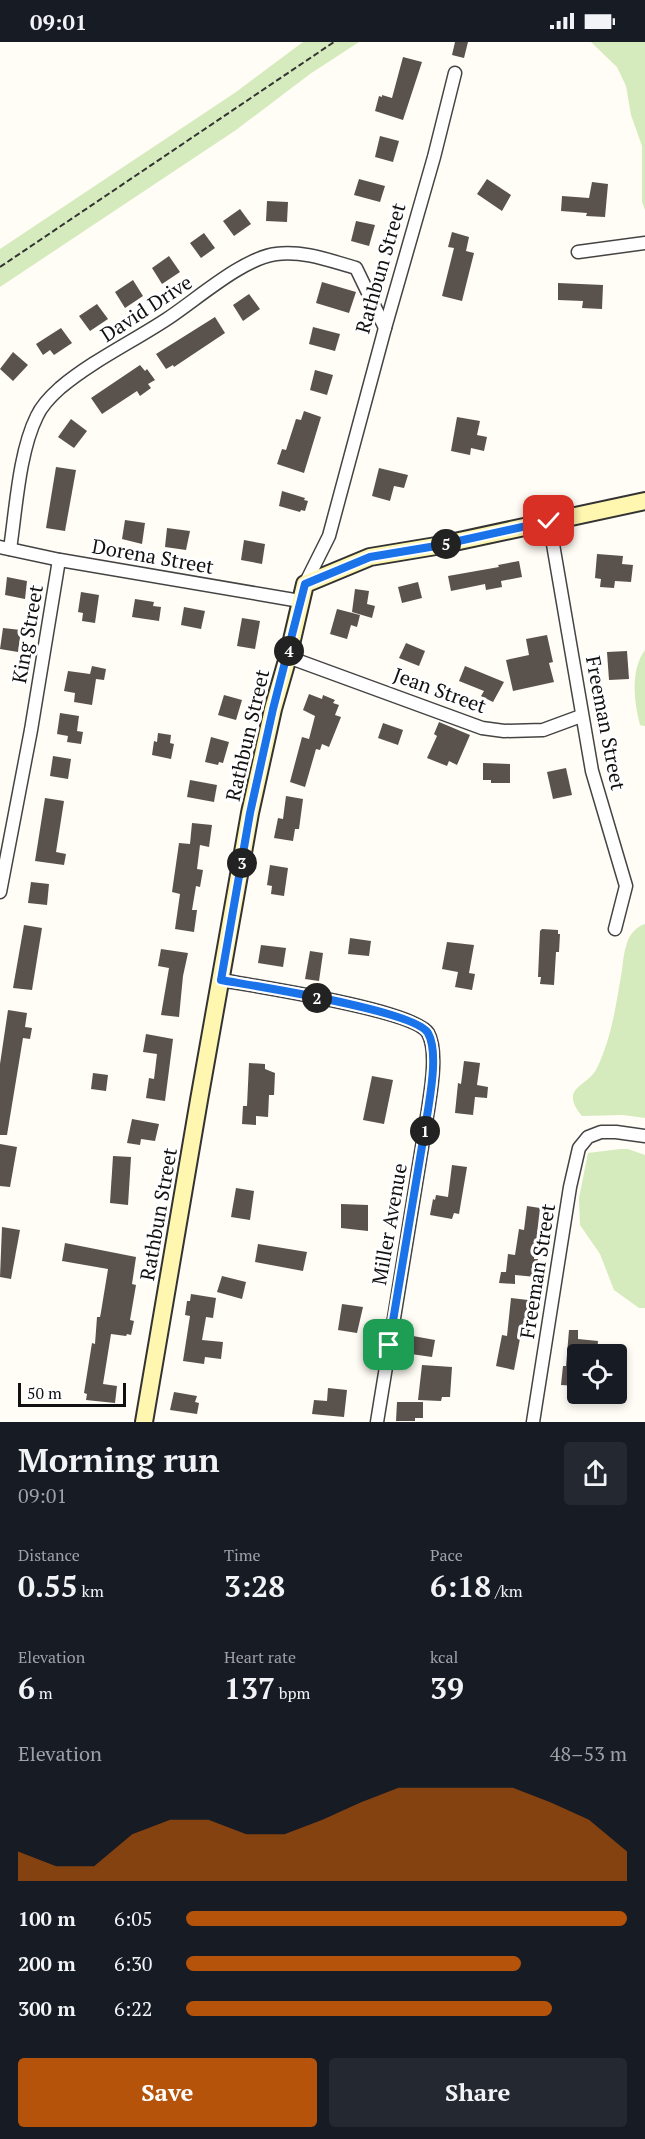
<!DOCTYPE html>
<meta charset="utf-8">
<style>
:root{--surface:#171b24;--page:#242831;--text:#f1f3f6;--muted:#9ea1a6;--accent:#b45309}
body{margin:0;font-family:"PT Serif",serif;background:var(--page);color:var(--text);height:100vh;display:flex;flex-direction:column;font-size:22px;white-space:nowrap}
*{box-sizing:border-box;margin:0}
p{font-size:20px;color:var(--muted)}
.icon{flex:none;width:33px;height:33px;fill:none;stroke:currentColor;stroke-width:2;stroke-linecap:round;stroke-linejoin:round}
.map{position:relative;height:1380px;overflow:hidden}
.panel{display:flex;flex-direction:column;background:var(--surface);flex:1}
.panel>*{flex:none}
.fabs{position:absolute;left:567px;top:1302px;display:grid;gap:12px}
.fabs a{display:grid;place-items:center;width:60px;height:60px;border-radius:6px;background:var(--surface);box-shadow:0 3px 9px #0003;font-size:30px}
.scale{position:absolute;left:18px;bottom:15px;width:108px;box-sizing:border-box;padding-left:6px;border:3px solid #111;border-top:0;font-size:16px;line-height:21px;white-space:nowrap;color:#111;-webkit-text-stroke:4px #fff;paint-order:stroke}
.pin{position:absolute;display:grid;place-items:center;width:51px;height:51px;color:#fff;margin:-26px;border-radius:12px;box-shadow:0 3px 9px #0006}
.km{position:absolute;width:30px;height:30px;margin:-15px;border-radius:50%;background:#222;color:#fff;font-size:16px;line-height:30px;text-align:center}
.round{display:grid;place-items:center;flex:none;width:63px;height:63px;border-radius:6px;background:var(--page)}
.head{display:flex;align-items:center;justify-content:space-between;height:102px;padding:0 18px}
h1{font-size:33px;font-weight:700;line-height:45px}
.figures{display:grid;grid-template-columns:repeat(3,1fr);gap:9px;height:102px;padding:6px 18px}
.figures div{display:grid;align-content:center}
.figures b{font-size:30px;font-weight:700}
.figures small{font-size:16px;font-weight:400}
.figures p{font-size:16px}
.chart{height:168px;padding:12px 18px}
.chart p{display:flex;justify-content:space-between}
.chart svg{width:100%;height:108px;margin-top:6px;fill:var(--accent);opacity:.7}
.button{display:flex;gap:12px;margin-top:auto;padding:12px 18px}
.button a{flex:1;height:69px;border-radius:6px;background:var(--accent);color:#fff;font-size:24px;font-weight:700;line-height:69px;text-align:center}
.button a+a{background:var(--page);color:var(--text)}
ul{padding:0 18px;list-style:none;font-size:20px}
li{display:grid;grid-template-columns:96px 72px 1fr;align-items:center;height:45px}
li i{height:15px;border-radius:8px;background:var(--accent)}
.status{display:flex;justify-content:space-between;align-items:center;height:42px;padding:0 30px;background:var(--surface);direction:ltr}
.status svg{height:16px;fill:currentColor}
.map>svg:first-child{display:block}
.green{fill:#d5ebbd}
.building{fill:#5a524d}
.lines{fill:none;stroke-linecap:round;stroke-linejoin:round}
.street-casing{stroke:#444;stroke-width:15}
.secondary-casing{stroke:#333;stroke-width:20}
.path{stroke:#333;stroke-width:2;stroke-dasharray:6 3;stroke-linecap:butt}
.street{stroke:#fff;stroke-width:12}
.secondary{stroke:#fff6b0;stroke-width:16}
.route-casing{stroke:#fff;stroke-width:12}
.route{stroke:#1a73e8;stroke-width:8}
.labels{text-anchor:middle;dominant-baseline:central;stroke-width:6;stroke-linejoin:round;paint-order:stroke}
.street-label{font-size:20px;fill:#111;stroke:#fff}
</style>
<div class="status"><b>09:01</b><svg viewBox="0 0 49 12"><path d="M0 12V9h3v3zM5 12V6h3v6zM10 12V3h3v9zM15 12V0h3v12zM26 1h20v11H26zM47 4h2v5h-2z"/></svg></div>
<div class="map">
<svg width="645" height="1380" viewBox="0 0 645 1380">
<rect width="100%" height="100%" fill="#fffdf5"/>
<g class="green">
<polygon points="303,0 359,0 310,32 236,88 0,245 0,207 236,50"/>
<polygon points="591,0 645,0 645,168 642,160 642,104 631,73 626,44 617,25"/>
<path d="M 645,608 L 645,684 L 640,683 C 634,660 630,628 645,608 Z"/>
<path d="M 645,882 L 645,1076 L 623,1073 L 582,1074 C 558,1045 588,1045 597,1026 C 612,995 616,962 622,928 C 623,919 624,909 627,901 C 629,893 637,884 645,882 Z"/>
<polygon points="620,1107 628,1107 645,1113 645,1266 639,1266 614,1248 600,1212 580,1183 579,1156 588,1111"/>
</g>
<g class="building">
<polygon points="455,0 468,0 464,16 452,13"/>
<polygon points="403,15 422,20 403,78 375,69 379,54 382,55 382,53 392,56"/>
<polygon points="380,94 399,99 393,120 375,115"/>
<polygon points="359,137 385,144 380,160 354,153"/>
<polygon points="487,137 511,153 502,169 477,152"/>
<polygon points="592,140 608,142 605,175 586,174 587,171 561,169 562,154 589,156"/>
<polygon points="267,159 288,160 287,180 266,179"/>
<polygon points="240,167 251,182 234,194 223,179"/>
<polygon points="356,179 375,183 369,204 351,199"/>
<polygon points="452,190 469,195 466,209 474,211 462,259 442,254 454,206 448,205"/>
<polygon points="204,191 215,206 201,216 190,201"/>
<polygon points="169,214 180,230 162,242 152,226"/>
<polygon points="133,238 143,254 125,266 115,250"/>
<polygon points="322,240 356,250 349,271 316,261"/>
<polygon points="558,241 603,243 602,267 582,266 583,259 558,258"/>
<polygon points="249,252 260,267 243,279 233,263"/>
<polygon points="97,262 108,277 90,289 79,274"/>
<polygon points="215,275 225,291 174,325 173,323 166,327 156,312"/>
<polygon points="313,285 340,292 335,309 309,302"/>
<polygon points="61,286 72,301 54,313 50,308 43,313 36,302"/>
<polygon points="13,310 28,323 13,339 0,327"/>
<polygon points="140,323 145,329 147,327 155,338 148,342 151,346 140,354 137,349 102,372 91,356"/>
<polygon points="315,328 333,333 327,353 310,348"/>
<polygon points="304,369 321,375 304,431 277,422 282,407 286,408 296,377 301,378"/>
<polygon points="457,375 480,379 477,393 487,395 484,409 471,406 470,413 451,409"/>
<polygon points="71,377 87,389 74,406 58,395"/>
<polygon points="56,425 76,428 65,489 46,486"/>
<polygon points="379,426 408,433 404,446 394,444 390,459 372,454"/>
<polygon points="282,449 305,456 304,458 308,459 305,469 301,468 300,470 279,464"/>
<polygon points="125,478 145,481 142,502 122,497"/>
<polygon points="167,486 190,489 186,508 165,505"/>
<polygon points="244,498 265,502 262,522 241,518"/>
<polygon points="597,512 623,514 622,522 633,523 631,540 615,539 614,546 600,545 601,537 595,536"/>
<polygon points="519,519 522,535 501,539 502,545 486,548 485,542 451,549 448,534 499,525 498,523"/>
<polygon points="7,535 27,539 25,557 5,553"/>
<polygon points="418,540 422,556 402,561 398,545"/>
<polygon points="355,547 369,549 367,562 375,564 372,576 352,570"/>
<polygon points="81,550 99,553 95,581 82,579 83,571 78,570"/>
<polygon points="135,557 154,560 153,564 161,565 159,579 132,575"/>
<polygon points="184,565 205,569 201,587 181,583"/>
<polygon points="337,567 360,573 357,585 351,583 347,597 330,592"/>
<polygon points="242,576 260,579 255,607 237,604"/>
<polygon points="3,586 21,588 18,610 0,607"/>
<polygon points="547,593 553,620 549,621 554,640 513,649 506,618 529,613 526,597"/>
<polygon points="406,601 425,609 419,624 399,616"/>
<polygon points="627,609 629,637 609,638 607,610"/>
<polygon points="92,624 106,627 104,638 96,637 92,663 74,660 75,651 64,649 68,629 90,632"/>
<polygon points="465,624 504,640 493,660 481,654 484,649 459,639"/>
<polygon points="309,652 322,657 323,653 335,658 333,661 339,663 335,673 341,675 329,705 322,702 320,708 316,707 305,745 290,740 302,695 309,697 315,674 303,668"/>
<polygon points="224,653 242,658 236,678 218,673"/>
<polygon points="60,671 79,674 77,689 83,690 81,702 67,700 68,694 57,692"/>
<polygon points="439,680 470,693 457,723 449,719 447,724 427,716 437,694 434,692"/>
<polygon points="383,681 403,688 398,703 378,696"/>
<polygon points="158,691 171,693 170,701 174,702 171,717 152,713 154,699 157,700"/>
<polygon points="211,695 229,700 223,721 219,720 218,723 205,720"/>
<polygon points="53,714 71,717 68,737 50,734"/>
<polygon points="483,721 510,722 510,741 491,741 491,738 483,738"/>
<polygon points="566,726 572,753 553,757 547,730"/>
<polygon points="190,738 217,743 214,760 187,755"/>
<polygon points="286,754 303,757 299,787 295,787 293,799 274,796 278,776 283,777"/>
<polygon points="45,756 64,759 56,810 66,812 64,823 35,819"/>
<polygon points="192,781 212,783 209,805 200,803 197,827 203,828 200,845 196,844 192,868 197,868 194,890 175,887 180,852 172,850 179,801 190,802"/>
<polygon points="270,823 288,826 284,854 271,852 272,844 267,843"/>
<polygon points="31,840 49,842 47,863 28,861"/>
<polygon points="24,883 42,886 32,948 13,946"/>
<polygon points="542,887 558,888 558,892 560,892 559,910 556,910 554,943 540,942 541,935 538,935 540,889"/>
<polygon points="350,896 371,899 369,914 348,912"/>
<polygon points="447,900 474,903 469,931 475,932 472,948 455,945 458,930 442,927"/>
<polygon points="261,903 286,906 283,925 258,921"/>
<polygon points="161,907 188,911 183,934 179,975 161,973 169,926 158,924"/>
<polygon points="310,909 323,911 319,939 305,937"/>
<polygon points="8,968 27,971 25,985 32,986 30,997 23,996 7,1093 0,1093 0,1022"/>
<polygon points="146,992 173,997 165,1059 146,1056 149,1036 154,1037 157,1012 143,1010"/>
<polygon points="464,1019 480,1021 477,1043 488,1045 487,1056 475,1055 473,1073 455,1071 458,1041 461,1042"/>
<polygon points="249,1021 265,1022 265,1027 275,1031 274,1053 269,1053 268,1075 256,1074 256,1083 242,1082 243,1064 247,1064"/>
<polygon points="93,1031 108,1033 106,1049 91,1047"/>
<polygon points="372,1034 393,1038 384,1082 363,1078"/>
<polygon points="132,1077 159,1082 155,1099 141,1097 140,1103 127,1101"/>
<polygon points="0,1102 17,1105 10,1145 0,1144"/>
<polygon points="113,1114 131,1115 128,1163 110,1161"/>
<polygon points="452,1123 467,1125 459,1172 454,1171 452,1177 430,1173 433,1157 435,1158 436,1153 448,1155"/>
<polygon points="236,1146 254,1149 250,1178 231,1175"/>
<polygon points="341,1162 368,1163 368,1189 341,1186"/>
<polygon points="527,1164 540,1166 534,1217 538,1217 536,1235 515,1233 515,1242 499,1241 501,1230 506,1230 508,1212 515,1213 519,1187 524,1188"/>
<polygon points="2,1185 20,1188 11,1237 0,1235"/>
<polygon points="65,1201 136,1215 132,1242 136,1243 130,1278 134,1279 131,1293 127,1292 126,1294 111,1292 103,1342 117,1344 115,1361 86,1358 87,1352 84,1351 92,1301 95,1302 97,1275 100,1275 101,1270 108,1227 62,1219"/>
<polygon points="258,1202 307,1210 303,1229 255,1220"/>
<polygon points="222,1234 246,1240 242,1257 217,1250"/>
<polygon points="191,1252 216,1256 213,1276 206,1275 202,1298 223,1300 221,1317 205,1315 204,1322 183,1319 190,1274 185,1273 187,1259 190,1259"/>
<polygon points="511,1256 528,1258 526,1281 523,1281 514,1328 496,1324 502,1293 507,1294"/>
<polygon points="342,1262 363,1265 357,1291 338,1288"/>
<polygon points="569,1288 578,1288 578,1297 598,1299 597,1312 578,1312 578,1344 561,1343 563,1324 566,1324"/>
<polygon points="413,1294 435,1298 432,1315 411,1312"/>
<polygon points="422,1323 452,1325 450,1355 442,1355 441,1359 418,1358"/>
<polygon points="328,1346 347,1348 344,1375 312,1372 314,1358 327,1359"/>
<polygon points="174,1350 197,1354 195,1360 199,1361 197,1372 170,1368"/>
<polygon points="397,1360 423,1360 423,1376 415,1376 415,1379 396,1379"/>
</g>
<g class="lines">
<defs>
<g id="street">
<polyline points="578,210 645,201"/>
<polyline points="549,479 592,729 626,844 615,887"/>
<polyline points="0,505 60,518 300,559"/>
<path d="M 10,507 C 16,467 19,410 37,374 C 42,363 51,354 60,346 C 92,319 132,300 167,277 C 196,258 243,216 276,212 C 303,208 331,219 356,226 L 385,286"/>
<polyline points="305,542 329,494 385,286 434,115 455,31"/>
<polyline points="288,615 482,686 504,689 543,688 581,674"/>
<polyline points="0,850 31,688 59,518"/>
<path d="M 221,938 C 254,944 414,968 428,991 C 438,1009 431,1048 428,1068 L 377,1380"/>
<polyline points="533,1380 570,1145 579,1106 588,1095 601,1090 616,1090 645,1094"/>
</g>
<polyline id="secondary" points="144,1380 199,1058 250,771 273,667 288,615 305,542 370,515 436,504 645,459"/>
</defs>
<use href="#street" class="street-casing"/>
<use href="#secondary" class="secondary-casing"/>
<polyline class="path" points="0,225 334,0"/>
<use href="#street" class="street"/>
<use href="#secondary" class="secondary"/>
</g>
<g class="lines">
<defs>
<path id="route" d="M 389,1303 L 428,1068 C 431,1048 438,1009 428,991 C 414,968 254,944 221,938 L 250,771 L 273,667 L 305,542 L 370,515 L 436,504 L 549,479"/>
</defs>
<use href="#route" class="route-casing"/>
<use href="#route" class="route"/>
</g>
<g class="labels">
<g class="street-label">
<text transform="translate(380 226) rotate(-74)">Rathbun Street</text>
<text transform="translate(146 266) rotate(-33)">David Drive</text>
<text transform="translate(153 514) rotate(10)">Dorena Street</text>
<text transform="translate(27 592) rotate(-80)">King Street</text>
<text transform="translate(440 648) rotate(20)">Jean Street</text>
<text transform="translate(606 681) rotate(79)">Freeman Street</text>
<text transform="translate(247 693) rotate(-77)">Rathbun Street</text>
<text transform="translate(158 1172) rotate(-80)">Rathbun Street</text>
<text transform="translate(389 1182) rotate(-80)">Miller Avenue</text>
<text transform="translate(537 1229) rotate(-81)">Freeman Street</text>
</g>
</g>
</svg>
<div class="fabs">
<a><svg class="icon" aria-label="locate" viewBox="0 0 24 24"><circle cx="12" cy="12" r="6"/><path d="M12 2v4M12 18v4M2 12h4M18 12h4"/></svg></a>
</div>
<div class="scale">50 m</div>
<div class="pin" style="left:389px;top:1303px;background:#1e9e55"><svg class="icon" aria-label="arrive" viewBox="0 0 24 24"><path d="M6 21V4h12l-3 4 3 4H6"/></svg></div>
<div class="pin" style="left:549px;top:479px;background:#d93025"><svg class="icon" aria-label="check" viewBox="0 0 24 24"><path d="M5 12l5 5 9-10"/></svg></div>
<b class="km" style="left:425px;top:1089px">1</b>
<b class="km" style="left:317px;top:956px">2</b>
<b class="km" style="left:242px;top:821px">3</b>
<b class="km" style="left:289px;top:609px">4</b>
<b class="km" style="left:446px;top:502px">5</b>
</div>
<section class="panel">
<div class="head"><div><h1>Morning run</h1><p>09:01</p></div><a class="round"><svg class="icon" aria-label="share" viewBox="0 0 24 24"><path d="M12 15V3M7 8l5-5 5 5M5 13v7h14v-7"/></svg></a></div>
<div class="figures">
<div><p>Distance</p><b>0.55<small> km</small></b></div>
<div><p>Time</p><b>3:28</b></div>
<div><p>Pace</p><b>6:18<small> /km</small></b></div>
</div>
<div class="figures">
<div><p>Elevation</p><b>6<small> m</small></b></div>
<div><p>Heart rate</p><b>137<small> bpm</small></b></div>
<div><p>kcal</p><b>39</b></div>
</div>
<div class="chart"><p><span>Elevation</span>48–53 m</p>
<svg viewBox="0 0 160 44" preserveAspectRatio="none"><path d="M0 44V32L10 38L20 38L30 25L40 19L50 19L60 25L70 25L80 19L90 12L100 6L110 6L120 6L130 6L140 12L150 19L160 32V44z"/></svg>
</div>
<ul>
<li><b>100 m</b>6:05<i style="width:100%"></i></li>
<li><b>200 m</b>6:30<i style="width:76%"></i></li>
<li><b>300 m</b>6:22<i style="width:83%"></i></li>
</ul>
<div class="button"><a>Save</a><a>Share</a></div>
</section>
